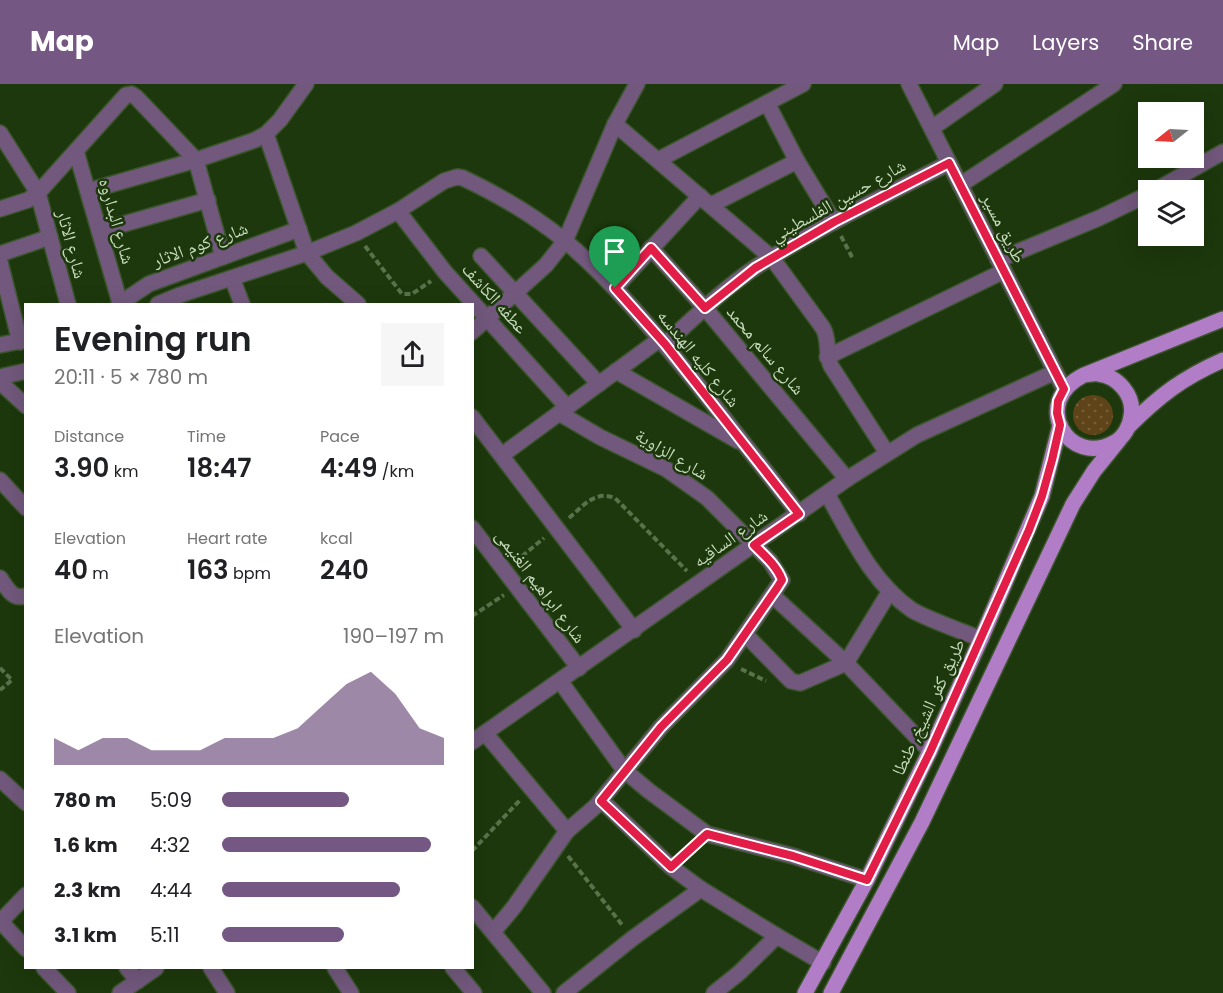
<!DOCTYPE html>
<meta charset="utf-8">
<style>
:root{--surface:#fff;--page:#f6f6f6;--text:#202124;--muted:#757577;--accent:#745782}
body{margin:0;font-family:Poppins,"Noto Naskh Arabic",sans-serif;background:var(--page);color:var(--text);height:100vh;display:flex;flex-direction:column;font-size:22px;white-space:nowrap}
*{box-sizing:border-box;margin:0}
p{font-size:20px;color:var(--muted)}
.icon{flex:none;width:33px;height:33px;fill:none;stroke:currentColor;stroke-width:2;stroke-linecap:round;stroke-linejoin:round}
.map{position:relative;flex:1;overflow:hidden}
.drawer{position:absolute;left:24px;top:219px;width:450px;height:666px;display:flex;flex-direction:column;background:var(--surface);border-radius:0px;box-shadow:0 6px 24px #0002}
.drawer>*{flex:none}
.needle{width:39px;rotate:252deg}
.buttons{position:absolute;left:1138px;top:18px;display:grid;gap:12px}
.buttons a{display:grid;place-items:center;width:66px;height:66px;border-radius:0px;background:var(--surface);box-shadow:0 6px 24px #0002;font-size:30px}
.pin{position:absolute;display:grid;place-items:center;width:51px;height:51px;color:#fff;margin:-62px -26px;border-radius:50% 50% 50% 0;rotate:-45deg;box-shadow:0 0 6px #0007}
.pin .icon{rotate:45deg}
.round{display:grid;place-items:center;flex:none;width:63px;height:63px;border-radius:0px;background:var(--page)}
.head{display:flex;align-items:center;justify-content:space-between;height:102px;padding:0 30px}
h1{font-size:33px;font-weight:600;line-height:45px}
.metrics{display:grid;grid-template-columns:repeat(3,1fr);gap:9px;height:102px;padding:6px 30px}
.metrics div{display:grid;align-content:center}
.metrics b{font-size:26px;font-weight:600}
.metrics small{font-size:16px;font-weight:400}
.metrics p{font-size:16px}
.chart{height:168px;padding:12px 30px}
.chart p{display:flex;justify-content:space-between}
.chart svg{width:100%;height:108px;margin-top:6px;fill:var(--accent);opacity:.7}
ul{padding:0 30px;list-style:none;font-size:20px}
li{display:grid;grid-template-columns:96px 72px 1fr;align-items:center;height:45px}
li i{height:15px;border-radius:8px;background:var(--accent)}
header{display:flex;align-items:center;gap:36px;box-sizing:border-box;height:84px;padding:0 30px;background:var(--accent);color:#fff}
header strong{font-size:28px}
nav{display:flex;gap:33px;margin-inline-start:auto;font-size:21px}
.map>svg:first-child{display:block}
.park{fill:url(#park-dots)}
.lines{fill:none;stroke-linecap:round;stroke-linejoin:round}
.minor-casing{stroke:#3b552c;stroke-width:18}
.major-casing{stroke:#3b552c;stroke-width:18}
.path{stroke:#59724b;stroke-width:4;stroke-dasharray:6 3;stroke-linecap:butt}
.minor{stroke:#71587c;stroke-width:15}
.major{stroke:#b17dc7;stroke-width:15}
.route-casing{stroke:#fff;stroke-width:12}
.route{stroke:#e11d48;stroke-width:8}
.labels{text-anchor:middle;dominant-baseline:central;stroke-width:5;stroke-linejoin:round;paint-order:stroke}
.street-label{font-size:18px;fill:#c5dabb;stroke:#1d380c}
</style>
<header>
<strong>Map</strong>
<nav><a>Map</a><a>Layers</a><a>Share</a></nav>
</header>
<div class="map">
<svg width="1223" height="909" viewBox="0 0 1223 909">
<defs>
<pattern id="park-dots" width="8" height="8" patternUnits="userSpaceOnUse" patternTransform="scale(1.5)"><rect width="8" height="8" fill="#604419"/><path d="M2 2h.1M6 6h.1" fill="none" stroke="#755e38" stroke-width="1.8" stroke-linecap="round"/></pattern>
</defs>
<rect width="100%" height="100%" fill="#1d380c"/>
<circle class="park" cx="1093" cy="331" r="20"/>
<g class="lines">
<defs>
<g id="minor">
<polyline points="909,0 1064,305"/>
<polyline points="767,19 797,77 834,138"/>
<path d="M 615,40 L 772,174 L 823,244 C 830,256 825,269 831,282 L 887,369"/>
<polyline points="932,44 995,0"/>
<polyline points="0,49 38,109 68,220"/>
<polyline points="266,50 307,169 327,193 358,220"/>
<polyline points="76,67 120,219"/>
<polyline points="658,76 803,0"/>
<polyline points="960,101 1114,0"/>
<polyline points="1156,106 1223,68"/>
<polyline points="88,107 196,76 255,56 266,50 280,36 306,0"/>
<polyline points="711,121 797,77"/>
<polyline points="0,125 28,116 38,109 126,11 131,10 136,13 196,76 223,173"/>
<polyline points="398,127 445,188 567,323"/>
<polyline points="99,147 208,116"/>
<polyline points="651,164 705,224 847,395"/>
<polyline points="0,170 50,153"/>
<polyline points="481,172 599,300"/>
<polyline points="998,176 1099,134 1149,110"/>
<polyline points="0,178 20,258"/>
<polyline points="232,194 242,220"/>
<polyline points="615,204 700,112"/>
<polyline points="119,220 149,200 299,145"/>
<path d="M 158,220 L 180,211 L 307,169 L 356,149 L 398,127 L 444,97 L 457,93 L 463,94 C 499,111 533,131 564,156 C 614,198 656,250 697,300 C 731,343 765,386 799,430"/>
<polyline points="472,248 546,181 565,157 615,40 637,0"/>
<path d="M 665,260 C 694,234 723,205 756,183 C 817,144 884,112 949,79"/>
<polyline points="0,261 26,256"/>
<polyline points="827,273 1004,187"/>
<polyline points="616,287 738,357"/>
<polyline points="0,293 26,287"/>
<polyline points="0,298 26,322"/>
<polyline points="472,333 634,546"/>
<polyline points="502,371 660,255"/>
<polyline points="0,396 26,424"/>
<path d="M 827,410 C 850,450 872,499 912,526 C 929,536 962,547 981,555"/>
<polyline points="472,444 579,584"/>
<path d="M 0,494 C 7,504 12,516 26,512"/>
<polyline points="772,511 846,579 930,667"/>
<polyline points="745,550 791,597 800,599 846,579 890,507"/>
<polyline points="560,597 624,686 649,707 707,750 793,772 867,796"/>
<polyline points="485,649 567,747"/>
<polyline points="472,658 847,395 917,351 1055,288"/>
<polyline points="0,695 26,719"/>
<polyline points="601,716 671,783 701,805 777,852 739,889 714,909"/>
<polyline points="26,811 4,834 4,841 26,865"/>
<polyline points="472,823 543,909"/>
<polyline points="494,847 514,823 567,747 596,722 661,643 727,576 782,496 770,477 707,414 666,385 600,353 559,329"/>
<polyline points="777,852 823,879"/>
<polyline points="44,884 68,909"/>
<polyline points="127,884 138,897"/>
<polyline points="211,884 227,909"/>
<polyline points="335,884 351,909"/>
<polyline points="453,884 474,909"/>
<polyline points="120,909 156,884"/>
<polyline points="564,909 633,854 701,805"/>
</g>
<g id="major">
<path d="M 1084,291 C 1088,291 1093,289 1098,290 C 1118,292 1135,312 1131,332 C 1130,342 1124,353 1115,358 C 1069,385 1029,318 1084,291 L 1223,235"/>
<path d="M 1128,343 C 1159,312 1182,294 1223,276"/>
<polyline points="805,909 867,796 930,667 981,555 1042,412 1060,341"/>
<polyline points="831,909 922,738 1073,420 1094,387 1119,356"/>
</g>
</defs>
<use href="#minor" class="minor-casing"/>
<use href="#major" class="major-casing"/>
<g class="path">
<polyline points="841,152 853,175"/>
<polyline points="365,162 402,210 412,210 431,197"/>
<path d="M 569,434 C 583,422 595,406 615,414 L 687,487"/>
<polyline points="515,478 544,454"/>
<polyline points="472,532 504,511"/>
<polyline points="0,584 12,596 0,606"/>
<polyline points="741,585 766,597"/>
<polyline points="472,767 521,715"/>
<polyline points="568,772 623,842"/>
<polyline points="683,772 696,761"/>
</g>
<use href="#minor" class="minor"/>
<use href="#major" class="major"/>
</g>
<g class="lines">
<defs>
<path id="route" d="M 949,79 L 1064,305 L 1058,317 L 1057,329 L 1060,341 L 1052,376 L 1042,412 L 1029,446 L 930,668 L 867,796 L 793,772 L 707,750 L 671,783 L 601,717 L 661,643 L 727,576 L 777,504 L 782,496 C 777,482 764,471 754,461 L 799,430 L 665,260 L 615,204 L 651,164 L 705,224 L 755,184 L 834,138 Z"/>
</defs>
<use href="#route" class="route-casing"/>
<use href="#route" class="route"/>
</g>
<g class="labels">
<g class="street-label">
<text transform="translate(838 116) rotate(-29)">شارع حسين الفلسطيني</text>
<text transform="translate(117 137) rotate(74)">شارع البداروه</text>
<text transform="translate(1004 144) rotate(63)">طريق مسير</text>
<text transform="translate(72 160) rotate(75)">شارع الاثار</text>
<text transform="translate(200 160) rotate(-20)">شارع كوم الاثار</text>
<text transform="translate(495 214) rotate(48)">عطفه الكاشف</text>
<text transform="translate(766 266) rotate(50)">شارع سالم محمد</text>
<text transform="translate(699 274) rotate(51)">شارع كليه الهندسه</text>
<text transform="translate(672 370) rotate(31)">شارع الزاوية</text>
<text transform="translate(730 454) rotate(-35)">شارع الساقيه</text>
<text transform="translate(541 502) rotate(53)">شارع ابراهيم الغنيمى</text>
<text transform="translate(928 623) rotate(-65)">طريق كفر الشيخ, طنطا</text>
</g>
</g>
</svg>
<div class="buttons">
<a><svg class="needle" viewBox="-14 -14 28 28"><path d="M0-13l5 13h-10z" fill="#e53935"/><path d="M0 13l5-13h-10z" fill="#757577"/></svg></a>
<a><svg class="icon" aria-label="layers" viewBox="0 0 24 24"><path d="M12 4l9 5-9 5-9-5zM3 14l9 5 9-5"/></svg></a>
</div>
<div class="pin" style="left:615px;top:204px;background:#1e9e55"><svg class="icon" aria-label="arrive" viewBox="0 0 24 24"><path d="M6 21V4h12l-3 4 3 4H6"/></svg></div>
<section class="drawer">
<div class="head"><div><h1>Evening run</h1><p>20:11 · 5 × 780 m</p></div><a class="round"><svg class="icon" aria-label="share" viewBox="0 0 24 24"><path d="M12 15V3M7 8l5-5 5 5M5 13v7h14v-7"/></svg></a></div>
<div class="metrics">
<div><p>Distance</p><b>3.90<small> km</small></b></div>
<div><p>Time</p><b>18:47</b></div>
<div><p>Pace</p><b>4:49<small> /km</small></b></div>
</div>
<div class="metrics">
<div><p>Elevation</p><b>40<small> m</small></b></div>
<div><p>Heart rate</p><b>163<small> bpm</small></b></div>
<div><p>kcal</p><b>240</b></div>
</div>
<div class="chart"><p><span>Elevation</span>190–197 m</p>
<svg viewBox="0 0 160 44" preserveAspectRatio="none"><path d="M0 44V33L10 38L20 33L30 33L40 38L50 38L60 38L70 33L80 33L90 33L100 29L110 20L120 11L130 6L140 15L150 29L160 33V44z"/></svg>
</div>
<ul>
<li><b>780 m</b>5:09<i style="width:57%"></i></li>
<li><b>1.6 km</b>4:32<i style="width:94%"></i></li>
<li><b>2.3 km</b>4:44<i style="width:80%"></i></li>
<li><b>3.1 km</b>5:11<i style="width:55%"></i></li>
</ul>
</section>
</div>
